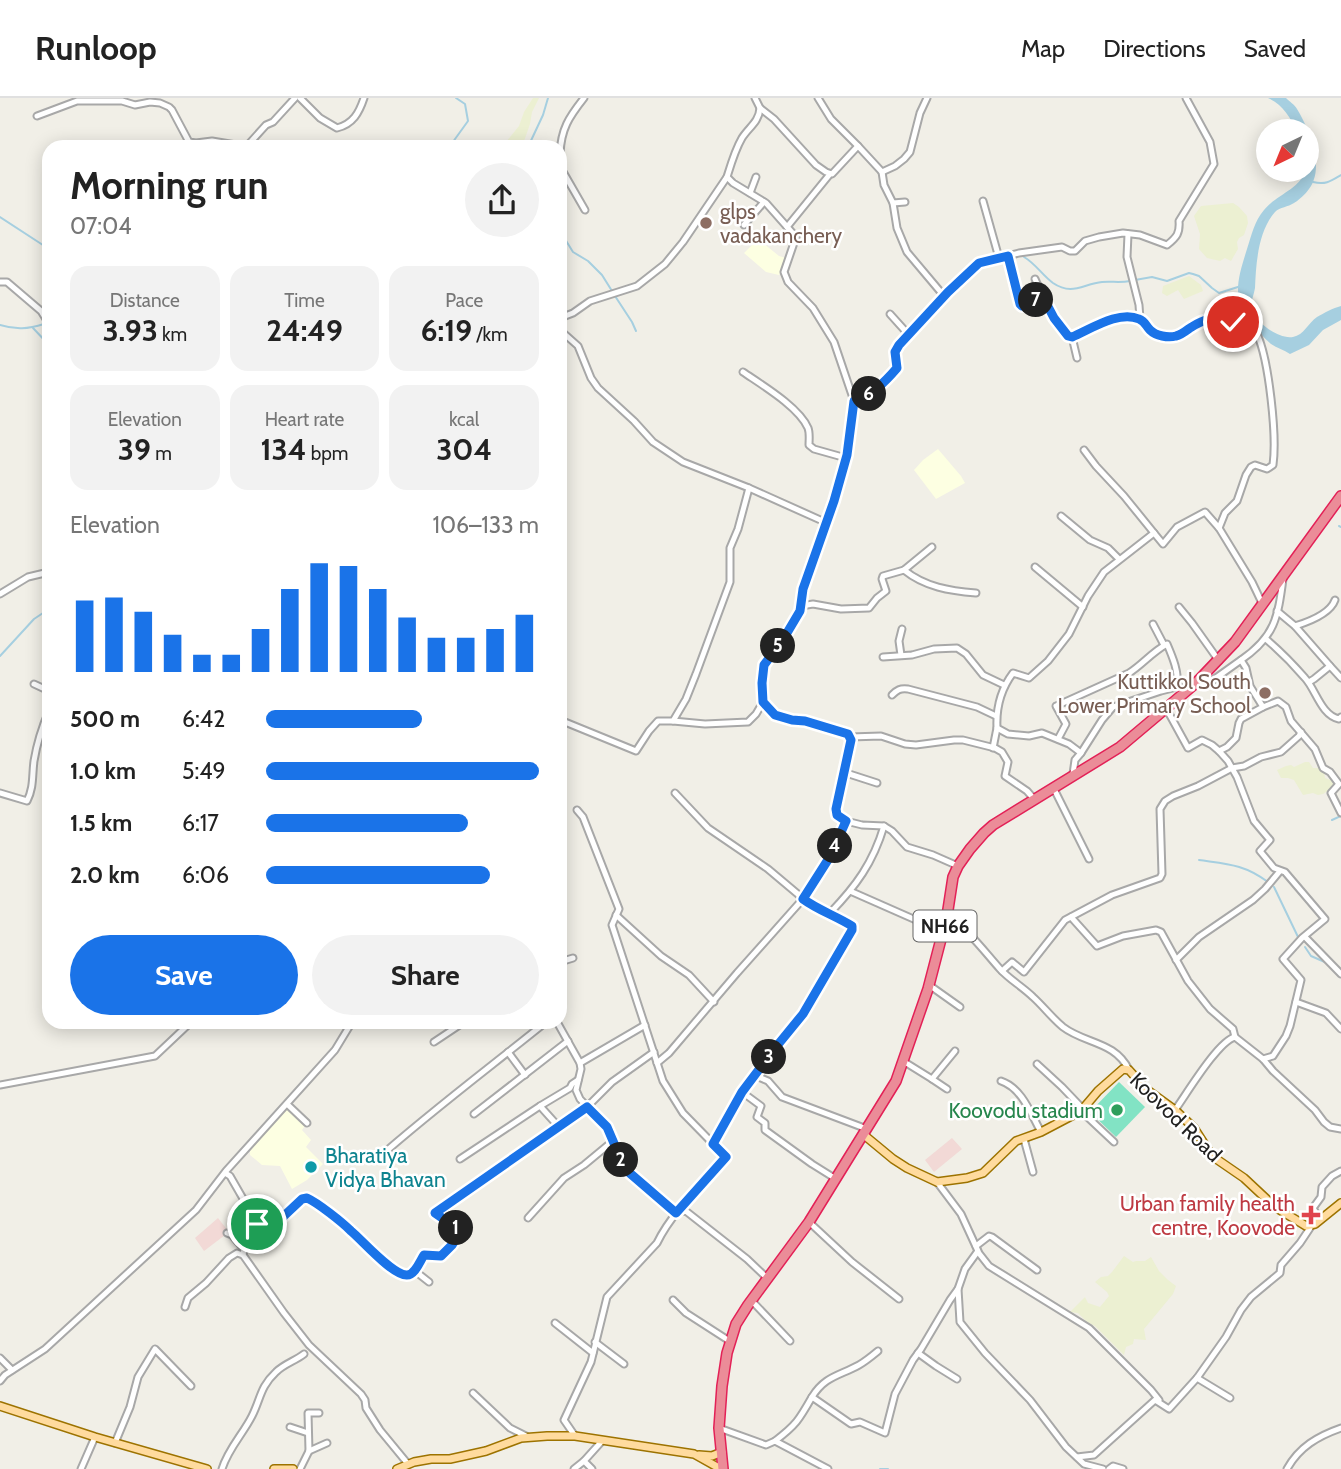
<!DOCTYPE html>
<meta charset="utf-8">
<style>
:root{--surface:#fff;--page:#f2f2f2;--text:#222;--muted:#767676;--line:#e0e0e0;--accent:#1a73e8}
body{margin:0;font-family:Cabin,sans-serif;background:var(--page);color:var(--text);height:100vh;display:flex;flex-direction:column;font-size:26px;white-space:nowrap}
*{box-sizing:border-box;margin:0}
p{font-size:23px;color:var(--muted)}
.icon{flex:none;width:38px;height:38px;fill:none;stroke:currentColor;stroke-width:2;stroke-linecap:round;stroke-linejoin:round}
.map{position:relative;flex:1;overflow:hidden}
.drawer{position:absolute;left:42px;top:42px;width:525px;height:889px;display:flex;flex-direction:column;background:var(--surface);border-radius:21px;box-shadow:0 4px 18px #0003}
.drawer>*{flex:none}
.needle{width:46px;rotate:223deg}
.fabs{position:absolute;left:1256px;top:21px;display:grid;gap:14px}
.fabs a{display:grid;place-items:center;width:63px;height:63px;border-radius:50%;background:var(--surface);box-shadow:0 4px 18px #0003;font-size:35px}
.pin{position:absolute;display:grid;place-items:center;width:60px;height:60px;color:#fff;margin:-30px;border:4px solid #fff;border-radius:50%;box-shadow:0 2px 7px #0007}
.km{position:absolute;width:35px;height:35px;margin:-18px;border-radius:50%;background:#222;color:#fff;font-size:19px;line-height:35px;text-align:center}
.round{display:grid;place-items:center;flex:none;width:74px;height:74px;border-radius:37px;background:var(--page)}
.headline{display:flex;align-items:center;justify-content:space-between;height:119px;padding:0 28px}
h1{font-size:38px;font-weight:700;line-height:52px}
.metrics{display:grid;grid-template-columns:repeat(3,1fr);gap:10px;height:119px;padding:7px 28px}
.metrics div{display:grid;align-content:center;border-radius:18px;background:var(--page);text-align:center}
.metrics b{font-size:30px;font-weight:700}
.metrics small{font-size:19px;font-weight:400}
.metrics p{font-size:19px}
.chart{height:196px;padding:14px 28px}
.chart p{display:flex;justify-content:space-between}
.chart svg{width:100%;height:126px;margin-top:7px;stroke:var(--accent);stroke-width:6}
.primary-button{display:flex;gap:14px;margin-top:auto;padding:14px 28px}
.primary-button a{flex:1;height:80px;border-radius:42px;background:var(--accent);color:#fff;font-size:28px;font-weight:700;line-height:80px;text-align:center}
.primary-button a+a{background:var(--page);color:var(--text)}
ul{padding:0 28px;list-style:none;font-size:23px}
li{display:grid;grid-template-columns:112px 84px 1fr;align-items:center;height:52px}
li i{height:18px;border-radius:9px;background:var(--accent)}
header{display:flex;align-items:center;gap:42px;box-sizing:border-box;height:98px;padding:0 35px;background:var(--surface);border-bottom:2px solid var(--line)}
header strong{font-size:33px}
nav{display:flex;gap:38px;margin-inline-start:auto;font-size:24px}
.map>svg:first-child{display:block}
.commercial{fill:#f2d9d6}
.education{fill:#fdffe2}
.farmland{fill:#ecf0d2}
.pitch{fill:#82e3c4}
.water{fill:#a6cfe0}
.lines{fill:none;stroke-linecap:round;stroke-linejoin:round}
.stream{stroke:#a6cfe0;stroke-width:2}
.minor-casing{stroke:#a8a8a8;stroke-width:9}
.major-casing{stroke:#9d7300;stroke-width:10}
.highway-casing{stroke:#e32157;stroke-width:12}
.minor{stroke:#fff;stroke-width:5}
.major{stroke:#ffdb9e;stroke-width:7}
.highway{stroke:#eb8c98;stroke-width:9}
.route-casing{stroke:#fff;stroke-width:14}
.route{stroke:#1a73e8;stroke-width:9}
.education-dot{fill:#8d6e63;stroke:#fff;stroke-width:2.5}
.leisure-dot{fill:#2e9e5b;stroke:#fff;stroke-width:2.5}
.culture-dot{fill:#0f9aa8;stroke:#fff;stroke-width:2.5}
.health-dot{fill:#e0444e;stroke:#fff;stroke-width:2.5}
.labels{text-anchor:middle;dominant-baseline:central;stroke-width:5;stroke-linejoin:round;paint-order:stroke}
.shield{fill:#fff;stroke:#646464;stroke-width:2}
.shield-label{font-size:19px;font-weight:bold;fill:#212121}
.education-label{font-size:21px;fill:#785e54;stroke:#fff;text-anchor:start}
.leisure-label{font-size:21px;fill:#27864d;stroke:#fff;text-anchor:end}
.street-label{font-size:21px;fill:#212121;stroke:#fff}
.culture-label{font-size:21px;fill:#0d838f;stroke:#fff;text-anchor:start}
.health-label{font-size:21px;fill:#be3a42;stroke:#fff;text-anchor:end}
</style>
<header>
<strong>Runloop</strong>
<nav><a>Map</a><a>Directions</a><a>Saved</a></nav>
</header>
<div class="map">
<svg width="1341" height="1371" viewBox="0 0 1341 1371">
<rect width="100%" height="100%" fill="#f1efe7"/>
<g class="commercial">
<polygon points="952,1040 962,1051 934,1074 925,1062"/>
<polygon points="218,1120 229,1134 204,1153 195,1140"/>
</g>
<g class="education">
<polygon points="758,141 779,158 786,160 779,177 766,174 744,155"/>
<polygon points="938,351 961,378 965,385 936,401 914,372 923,362"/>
<polygon points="288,1009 307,1025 302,1032 311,1042 306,1049 323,1066 307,1082 292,1091 280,1068 262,1067 250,1057 250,1053"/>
</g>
<g class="farmland">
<polygon points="533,0 539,0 532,14 530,26 522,49 502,49 519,28 524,14"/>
<polygon points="1233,105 1239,109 1247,118 1248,125 1244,137 1239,140 1237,144 1238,151 1231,163 1225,160 1220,163 1207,160 1199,151 1200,136 1194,118 1201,108"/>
<polygon points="1189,178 1201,187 1203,193 1184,201 1178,192 1167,198 1162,195 1163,188"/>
<polygon points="1305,664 1309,664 1313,670 1320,670 1324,673 1325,680 1330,682 1333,680 1337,687 1323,696 1318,697 1313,695 1303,697 1294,682 1288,680 1281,680 1277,672 1286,668 1291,667 1294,669"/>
<polygon points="1124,1158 1133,1164 1136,1163 1145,1163 1151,1159 1159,1173 1168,1182 1176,1188 1173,1196 1144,1231 1146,1242 1134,1241 1133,1246 1126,1249 1124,1257 1095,1228 1087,1224 1078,1215 1070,1214 1085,1199 1088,1205 1100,1209 1109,1198 1107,1194 1095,1184 1101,1179 1108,1178 1112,1174"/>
</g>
<polygon class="pitch" points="1119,984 1145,1009 1116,1039 1090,1014"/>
<path class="water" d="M 1268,0 L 1286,0 C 1289,3 1295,7 1297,11 C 1308,29 1321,61 1314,81 C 1312,90 1301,101 1294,105 C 1288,109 1280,109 1275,114 C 1258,133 1256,166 1255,190 C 1254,197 1250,204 1252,211 C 1253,216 1256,221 1260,224 C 1268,232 1282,241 1293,239 C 1304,237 1308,225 1317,219 C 1324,215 1333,210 1341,208 L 1341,222 L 1323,232 L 1309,247 L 1290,256 C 1284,252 1277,250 1271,246 C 1265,241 1261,236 1256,231 C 1230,204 1237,183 1247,151 C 1252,136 1254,124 1264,112 C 1276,97 1300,91 1306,72 L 1307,72 L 1307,33 L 1297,33 C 1290,19 1283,7 1268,0 Z"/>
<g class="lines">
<g class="stream">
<polyline points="447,49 450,48 468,23 465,6 456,0"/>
<polyline points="528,49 543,17 548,0"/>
<path d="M 1313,84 C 1326,87 1331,83 1341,77"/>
<polyline points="0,119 49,151"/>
<polyline points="560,133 573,154 588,163 602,177 612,193"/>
<path d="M 1024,159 C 1036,166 1042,177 1053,185 C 1072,198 1083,186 1102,184 C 1111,183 1120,185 1130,183"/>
<polyline points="1135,182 1152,179 1167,183 1189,175 1193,176 1199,178 1212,190 1219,195 1241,188"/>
<polyline points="615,198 632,224 636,233"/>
<path d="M 0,227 C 16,232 28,231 44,226"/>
<polyline points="33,230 49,247"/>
<polyline points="1339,428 1341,429"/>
<polyline points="0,558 34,521 49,511"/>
<polyline points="1332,722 1341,718"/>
<path d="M 1199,762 C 1227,766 1244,766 1268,784"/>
<polyline points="1274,789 1299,841"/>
<polyline points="1305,849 1311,858 1327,865"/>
<polyline points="880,1371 888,1371"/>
</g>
<defs>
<g id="minor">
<path d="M 300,0 L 320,20 L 337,30 C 353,26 359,15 364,0"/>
<polyline points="755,0 760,10 774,21 816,67 826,74 832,76 858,48 882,74 895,68 904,61 910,54 920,15 927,0"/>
<polyline points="818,0 831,21 858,48"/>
<path d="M 760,10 C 759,24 749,29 742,40 C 735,52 731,66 727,79 L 733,85 L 766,105 L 796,139 L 784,174 L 788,184 L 813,210 L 834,244 L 854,303 L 847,357 L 834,403 L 802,491 L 800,513 L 784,540 L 769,560 L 762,574 L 763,604 L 775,617 L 780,620 L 805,623 L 848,636 C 857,652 832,694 837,717 L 846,723 L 862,727 L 884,728 L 892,733 L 907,749 L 933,757 L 958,768"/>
<polyline points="37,18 77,3 122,3 135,7 150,4 160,5 169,9 172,12 189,44 196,45 212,43 242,48 248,47 266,27 273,24 295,0"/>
<path d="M 560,56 C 561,31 569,19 584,0"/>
<polyline points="560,59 562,72 585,112"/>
<polyline points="882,74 884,87 893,105 897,130 907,154 944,198"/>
<polyline points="750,95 756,79"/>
<polyline points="983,103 999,160"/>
<polyline points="893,105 905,104"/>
<polyline points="744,127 764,104"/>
<polyline points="787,129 830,76"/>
<polyline points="1128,136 1127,159 1139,207 1140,221"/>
<polyline points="1008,157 1020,207 1022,208 1043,199"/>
<path d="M 1035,181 C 1043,197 1054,234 1072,239 L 1077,260"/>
<polyline points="0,184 7,184 41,213 49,226"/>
<polyline points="1017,197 1038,187"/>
<polyline points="890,216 908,236"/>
<polyline points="560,220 573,215 590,203 637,188 665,166 683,144 727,79"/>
<polyline points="560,232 578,248 591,280 598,290 634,323 653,344 683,364 749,390 827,425"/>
<path d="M 1072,239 C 1090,231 1121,213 1140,221 C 1151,226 1147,237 1165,238 C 1186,240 1192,222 1210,220 C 1217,219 1224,226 1231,225 C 1234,224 1237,221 1241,221 C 1246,225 1254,229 1257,236 C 1269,262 1277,338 1273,367 L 1267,371 L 1255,367 L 1251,369 L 1246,377 L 1237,403 L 1225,415 L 1219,430"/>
<path d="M 743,274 C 762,287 799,309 808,330 C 810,335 809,342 809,347 L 814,351 L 846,360"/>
<path d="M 854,303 C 872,297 885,284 897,270 L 895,254 L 899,247 L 944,198 L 979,165 L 1019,155 L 1062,149 L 1070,153 L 1075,153 L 1085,143 L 1099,139 L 1123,135 L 1140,137 L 1167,147 C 1177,139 1180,135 1179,123 L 1214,66 L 1210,44 L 1186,0"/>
<polyline points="1084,352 1096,368 1124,398 1154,435"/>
<polyline points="1061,418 1090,442 1108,450 1119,461"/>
<polyline points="1035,469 1083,509"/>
<path d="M 904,472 C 925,489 950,493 976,495"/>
<polyline points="0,496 28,479 49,474"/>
<polyline points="801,508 813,506 841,511 869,510 877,500 886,493 882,481 883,478 904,472 932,449"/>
<polyline points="1179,509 1192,525 1219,563"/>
<path d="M 1277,513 L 1295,528 C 1308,524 1330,516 1335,502"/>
<polyline points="1153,526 1164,547"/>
<polyline points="1295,528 1330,568"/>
<path d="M 1266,541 C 1280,553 1293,566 1305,580 C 1316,592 1321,617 1339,621 L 1341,619"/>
<polyline points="901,557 899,543 902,531"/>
<polyline points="883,559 912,557 934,551 957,550 966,556 983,577 1004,587"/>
<path d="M 1241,562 C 1275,539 1278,519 1283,481"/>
<polyline points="1309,584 1314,581 1330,568 1341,580"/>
<polyline points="34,586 49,593"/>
<path d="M 892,597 C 897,592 900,590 908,591 L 977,609 L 996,618"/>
<polyline points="1263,609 1278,603 1286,609 1291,623 1315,651 1323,670 1330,674 1339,686 1331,695 1341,715"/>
<polyline points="1166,610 1188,650 1202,642 1212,647 1219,653 1227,649 1236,640 1239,625 1241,621 1263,609 1250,588 1246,570 1241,562 1213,582 1203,586 1196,585"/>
<polyline points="560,622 636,653 649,633 658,623 673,623 686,601 696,576 730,484 730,450 738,431 749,390"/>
<polyline points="673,623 705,626 748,624 756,616 763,604"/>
<polyline points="850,639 881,638 905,646 916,647 954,642 963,642 995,650 1002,654 1008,664 1005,678 1027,693 1034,701"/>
<path d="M 1058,641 L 1066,626 L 1056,608 L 1129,575 C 1142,567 1152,554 1167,546 C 1173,560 1179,574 1177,589"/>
<polyline points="993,650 997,630"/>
<polyline points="1219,653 1228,663 1237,679 1254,723 1270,742 1260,753 1274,770 1285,774 1325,821 1302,840 1283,861 1301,882 1290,928 1286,938 1273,958 1263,961"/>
<polyline points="1081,655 1102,622 1113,609 1161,593 1177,589 1189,591"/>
<polyline points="843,674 877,685"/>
<path d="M 1073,676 L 1075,662 L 1081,655 L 1069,646 L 1042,635 L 1029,638 L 1008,636 L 997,630 C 996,610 1001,591 1013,575 L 1029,580 L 1048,563 L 1069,536 L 1088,498 L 1104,474 L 1154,435 L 1163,446 L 1177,429 L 1205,414 L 1219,430 L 1252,484 L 1263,507"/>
<polyline points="1053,689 1089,761"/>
<path d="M 0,695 L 27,703 C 34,689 32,678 34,663 C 37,645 42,629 49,613"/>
<polyline points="675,695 708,730 768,771 812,808 836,817 852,828 843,847 803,916 754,977"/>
<polyline points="850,793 943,834"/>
<path d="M 830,815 C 856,788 873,765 884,728"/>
<polyline points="616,817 661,858 689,877 714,904"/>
<path d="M 947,818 C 969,832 983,852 1000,871 C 1010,882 1023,889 1033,899 C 1044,909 1052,920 1063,929 C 1085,946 1115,943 1129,972"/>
<polyline points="1071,819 1097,848 1123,838 1156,832 1161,834 1188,883 1210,911 1233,931 1235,939"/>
<polyline points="1305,839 1341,876"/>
<polyline points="1176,862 1199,839 1253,802 1265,791 1280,773"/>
<polyline points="560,864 573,860"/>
<polyline points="1002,873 1012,864 1024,874 1065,822 1112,797 1160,780 1162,776 1160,711 1165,703 1173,698 1198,688 1232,670 1244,668 1261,659 1281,654 1299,638 1301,634"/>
<polyline points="929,887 960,909"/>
<polyline points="1296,904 1326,915 1341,931"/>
<polyline points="557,924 580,965 581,971 576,992 580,1001 607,1029 625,1071 676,1115"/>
<polyline points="434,944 464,924"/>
<polyline points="508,954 525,977"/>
<polyline points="903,963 932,981 955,953"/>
<polyline points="580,965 645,927"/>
<polyline points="657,965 669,955 737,875 802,802 831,757 846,723"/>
<polyline points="1037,966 1062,989 1083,1011"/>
<polyline points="932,981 947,991"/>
<path d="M 1001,983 C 1022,990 1031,1016 1041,1034"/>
<polyline points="0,987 155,958 191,924"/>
<polyline points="742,994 761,1008 757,1019 765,1025 765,1032 812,1066 836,1081"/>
<polyline points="287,1006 307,1025"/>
<path d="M 1175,1012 C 1186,997 1218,943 1235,939 L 1263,961 L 1273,973 L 1315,1012 L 1324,1024 L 1330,1029 L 1341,1031"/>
<polyline points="1081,1013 1114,1044"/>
<polyline points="474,1016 568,943"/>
<polyline points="558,1028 540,1008 570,990 572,986 578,982"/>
<polyline points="1024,1041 1033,1074"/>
<polyline points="713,1046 742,994 754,977 768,983 782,999 867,1031"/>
<polyline points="460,1061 540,1008"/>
<path d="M 376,1062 C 430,1014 489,970 546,924"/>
<polyline points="225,1075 230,1078 261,1132 244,1151 232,1137 227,1135"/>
<polyline points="937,1084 961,1116 978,1153 965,1171 958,1191 960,1224 985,1255 1030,1302 1066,1349 1084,1366 1103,1371"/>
<polyline points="679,1114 681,1112 687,1114 747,1161 767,1180"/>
<polyline points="528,1120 564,1080 584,1067 613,1043"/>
<polyline points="1320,1122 1313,1110 1321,1099 1322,1089 1332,1078 1341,1073"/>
<polyline points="809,1124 852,1164 899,1201"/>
<polyline points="261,1132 270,1131 302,1101 307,1100 351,1132 392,1170 399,1175 409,1177 415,1173 424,1157 441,1158 452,1147 461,1133 435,1115 587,1009 612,984 654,954"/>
<polyline points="976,1148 989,1138 992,1139 1037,1172"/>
<polyline points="244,1151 243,1157 284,1215 309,1247 361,1296 365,1302 366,1310 380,1332 408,1366"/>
<polyline points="978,1154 989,1168 1089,1230 1151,1292 1159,1302"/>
<polyline points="415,1173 429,1184"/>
<polyline points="673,1202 686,1215 731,1244"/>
<polyline points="751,1202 790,1243"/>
<polyline points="185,1209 188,1200 206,1185 229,1160 237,1155 243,1157"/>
<polyline points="555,1225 593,1255"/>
<polyline points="595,1244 624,1266"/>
<polyline points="918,1255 936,1268 957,1281"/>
<polyline points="0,1260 12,1272"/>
<polyline points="1197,1280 1230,1300"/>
<polyline points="0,1283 5,1277 45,1251 196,1112 226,1073 335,952 352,924"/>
<polyline points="473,1295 510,1330 526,1338"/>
<path d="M 812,1299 C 825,1278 839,1278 859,1267 C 866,1263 872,1258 878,1253"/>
<polyline points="290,1329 308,1335"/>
<polyline points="719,1330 766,1347 775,1343 828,1371"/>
<path d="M 575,1338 L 564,1322 L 591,1264 L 607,1199 L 657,1145 C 672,1114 703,1085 726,1059 L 683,1015 L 663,983 L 612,827 L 619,811 L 583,719 L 577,712"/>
<path d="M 775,1343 C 796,1327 799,1322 812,1299 L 851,1326 L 860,1324 L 885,1335 L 895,1296 L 913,1262 L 921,1251 L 950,1202 L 958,1191"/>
<polyline points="115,1345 130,1309 138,1279 155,1251 191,1288"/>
<polyline points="309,1353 327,1345"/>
<polyline points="1077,1359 1094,1357 1155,1302 1169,1311 1197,1280 1226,1239 1241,1212 1251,1199 1280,1175 1281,1167 1300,1145 1310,1130 1309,1128"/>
<polyline points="81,1371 95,1339"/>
<path d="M 222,1371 C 228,1351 243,1336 252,1318 C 261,1300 260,1289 276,1274 C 284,1266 295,1263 304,1256"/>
<polyline points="300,1371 309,1353 308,1315 319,1315"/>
<polyline points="574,1371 584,1363"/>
<polyline points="592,1371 584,1363 602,1343"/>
<polyline points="1109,1371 1113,1368 1123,1371"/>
<path d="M 1287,1371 C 1299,1349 1318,1338 1341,1330"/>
</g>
<g id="major">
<polyline points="864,1037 893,1061 907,1070 937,1084 967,1080 983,1075 1016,1043 1041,1034 1081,1013 1098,993 1123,971 1129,972 1146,991 1175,1012 1194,1030 1212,1058 1244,1080 1275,1109 1306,1128 1315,1126 1341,1105"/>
<polyline points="0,1308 95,1339 207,1371"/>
<polyline points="699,1357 712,1358 722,1354"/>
<polyline points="274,1371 293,1371"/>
<polyline points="397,1371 414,1364 431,1361 450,1361 486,1353 521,1340 547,1338 575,1338 694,1356 721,1371"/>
</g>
<polyline id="highway" points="723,1371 719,1330 722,1288 727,1255 736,1226 748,1207 809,1124 896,983 928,891 947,818 953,779 958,768 970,751 984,735 993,727 1120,649 1196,585 1235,544 1341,398"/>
</defs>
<use href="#minor" class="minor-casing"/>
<use href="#major" class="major-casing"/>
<use href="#highway" class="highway-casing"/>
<use href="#minor" class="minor"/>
<use href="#major" class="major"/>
<use href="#highway" class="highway"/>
</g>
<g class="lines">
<defs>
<path id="route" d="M 257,1126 L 261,1132 L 270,1131 L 302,1101 L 307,1100 C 318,1105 342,1124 351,1133 C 362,1142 393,1178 407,1177 C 415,1177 420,1163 424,1157 L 441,1158 L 452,1147 L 461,1133 L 435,1115 L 587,1009 L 607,1029 L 625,1071 L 676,1115 L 726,1059 L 713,1046 L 742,994 L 776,949 L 803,916 L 852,832 L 852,828 C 836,818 818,812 803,801 L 831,757 L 846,723 L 837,717 L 836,711 L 851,642 L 848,636 L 805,623 L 792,622 L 775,617 L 763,604 L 762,585 L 764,567 L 784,540 L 800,513 L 803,491 L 834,403 L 847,357 L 854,303 C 872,297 885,284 897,270 L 895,254 L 899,247 L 948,194 L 979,165 L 1008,158 L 1020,206 L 1022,208 L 1043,199 L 1054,220 L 1068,238 L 1072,239 C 1091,231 1119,212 1139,221 C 1145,223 1146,228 1150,232 C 1156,238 1168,240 1176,238 C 1181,237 1186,233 1190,230 C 1207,219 1211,220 1230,225 L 1233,224"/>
</defs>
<use href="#route" class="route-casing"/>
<use href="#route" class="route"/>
</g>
<g class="education-dot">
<circle cx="706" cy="125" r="7"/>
<circle cx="1265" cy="595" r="7"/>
</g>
<circle class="leisure-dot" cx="1117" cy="1012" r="7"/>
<circle class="culture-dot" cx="311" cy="1069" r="7"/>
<path class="health-dot" d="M1307.5 1106.5h7v7h7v7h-7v7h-7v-7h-7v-7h7z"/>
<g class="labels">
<rect class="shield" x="913.5" y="812.5" width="63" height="31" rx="5"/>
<g class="shield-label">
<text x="945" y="828">NH66</text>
</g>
<g class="education-label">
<text x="720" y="113">glps<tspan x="720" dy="24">vadakanchery</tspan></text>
<text x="1251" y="583" text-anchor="end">Kuttikkol South<tspan x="1251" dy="24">Lower Primary School</tspan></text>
</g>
<g class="leisure-label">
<text x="1103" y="1012">Koovodu stadium</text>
</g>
<g class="street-label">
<text transform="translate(1176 1019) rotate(44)">Koovod Road</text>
</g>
<g class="culture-label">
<text x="325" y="1057">Bharatiya<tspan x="325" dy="24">Vidya Bhavan</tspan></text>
</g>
<g class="health-label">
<text x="1295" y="1105">Urban family health<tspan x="1295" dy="24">centre, Koovode</tspan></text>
</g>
</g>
</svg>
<div class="fabs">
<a><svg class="needle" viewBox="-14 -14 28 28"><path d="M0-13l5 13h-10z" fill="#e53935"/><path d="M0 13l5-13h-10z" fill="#767676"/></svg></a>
</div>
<div class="pin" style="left:257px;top:1126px;background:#1e9e55"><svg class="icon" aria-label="arrive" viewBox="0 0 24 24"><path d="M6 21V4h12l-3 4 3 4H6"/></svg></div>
<div class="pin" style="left:1233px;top:224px;background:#d93025"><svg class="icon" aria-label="check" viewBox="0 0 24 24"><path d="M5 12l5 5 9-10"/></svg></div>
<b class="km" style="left:456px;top:1130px">1</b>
<b class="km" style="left:621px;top:1062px">2</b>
<b class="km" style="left:769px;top:959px">3</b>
<b class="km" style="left:835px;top:748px">4</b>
<b class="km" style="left:778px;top:548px">5</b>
<b class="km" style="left:869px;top:296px">6</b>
<b class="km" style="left:1036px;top:202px">7</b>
<section class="drawer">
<div class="headline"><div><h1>Morning run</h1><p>07:04</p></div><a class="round"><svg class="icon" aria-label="share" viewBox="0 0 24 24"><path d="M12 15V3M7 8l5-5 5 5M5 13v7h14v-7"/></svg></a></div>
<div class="metrics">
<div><p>Distance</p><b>3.93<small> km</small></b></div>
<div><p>Time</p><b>24:49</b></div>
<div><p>Pace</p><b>6:19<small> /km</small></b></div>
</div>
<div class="metrics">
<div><p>Elevation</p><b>39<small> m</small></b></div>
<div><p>Heart rate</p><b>134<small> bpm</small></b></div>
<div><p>kcal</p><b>304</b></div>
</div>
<div class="chart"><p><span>Elevation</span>106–133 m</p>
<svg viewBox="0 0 160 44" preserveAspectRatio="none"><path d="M5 44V19M15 44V18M25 44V23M35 44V31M45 44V38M55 44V38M65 44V29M75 44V15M85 44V6M95 44V7M105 44V15M115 44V25M125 44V32M135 44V32M145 44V29M155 44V24"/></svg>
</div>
<ul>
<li><b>500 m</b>6:42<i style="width:57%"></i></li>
<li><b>1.0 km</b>5:49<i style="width:100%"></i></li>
<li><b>1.5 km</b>6:17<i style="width:74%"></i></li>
<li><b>2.0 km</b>6:06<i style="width:82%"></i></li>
</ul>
<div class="primary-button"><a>Save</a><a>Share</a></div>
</section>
</div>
